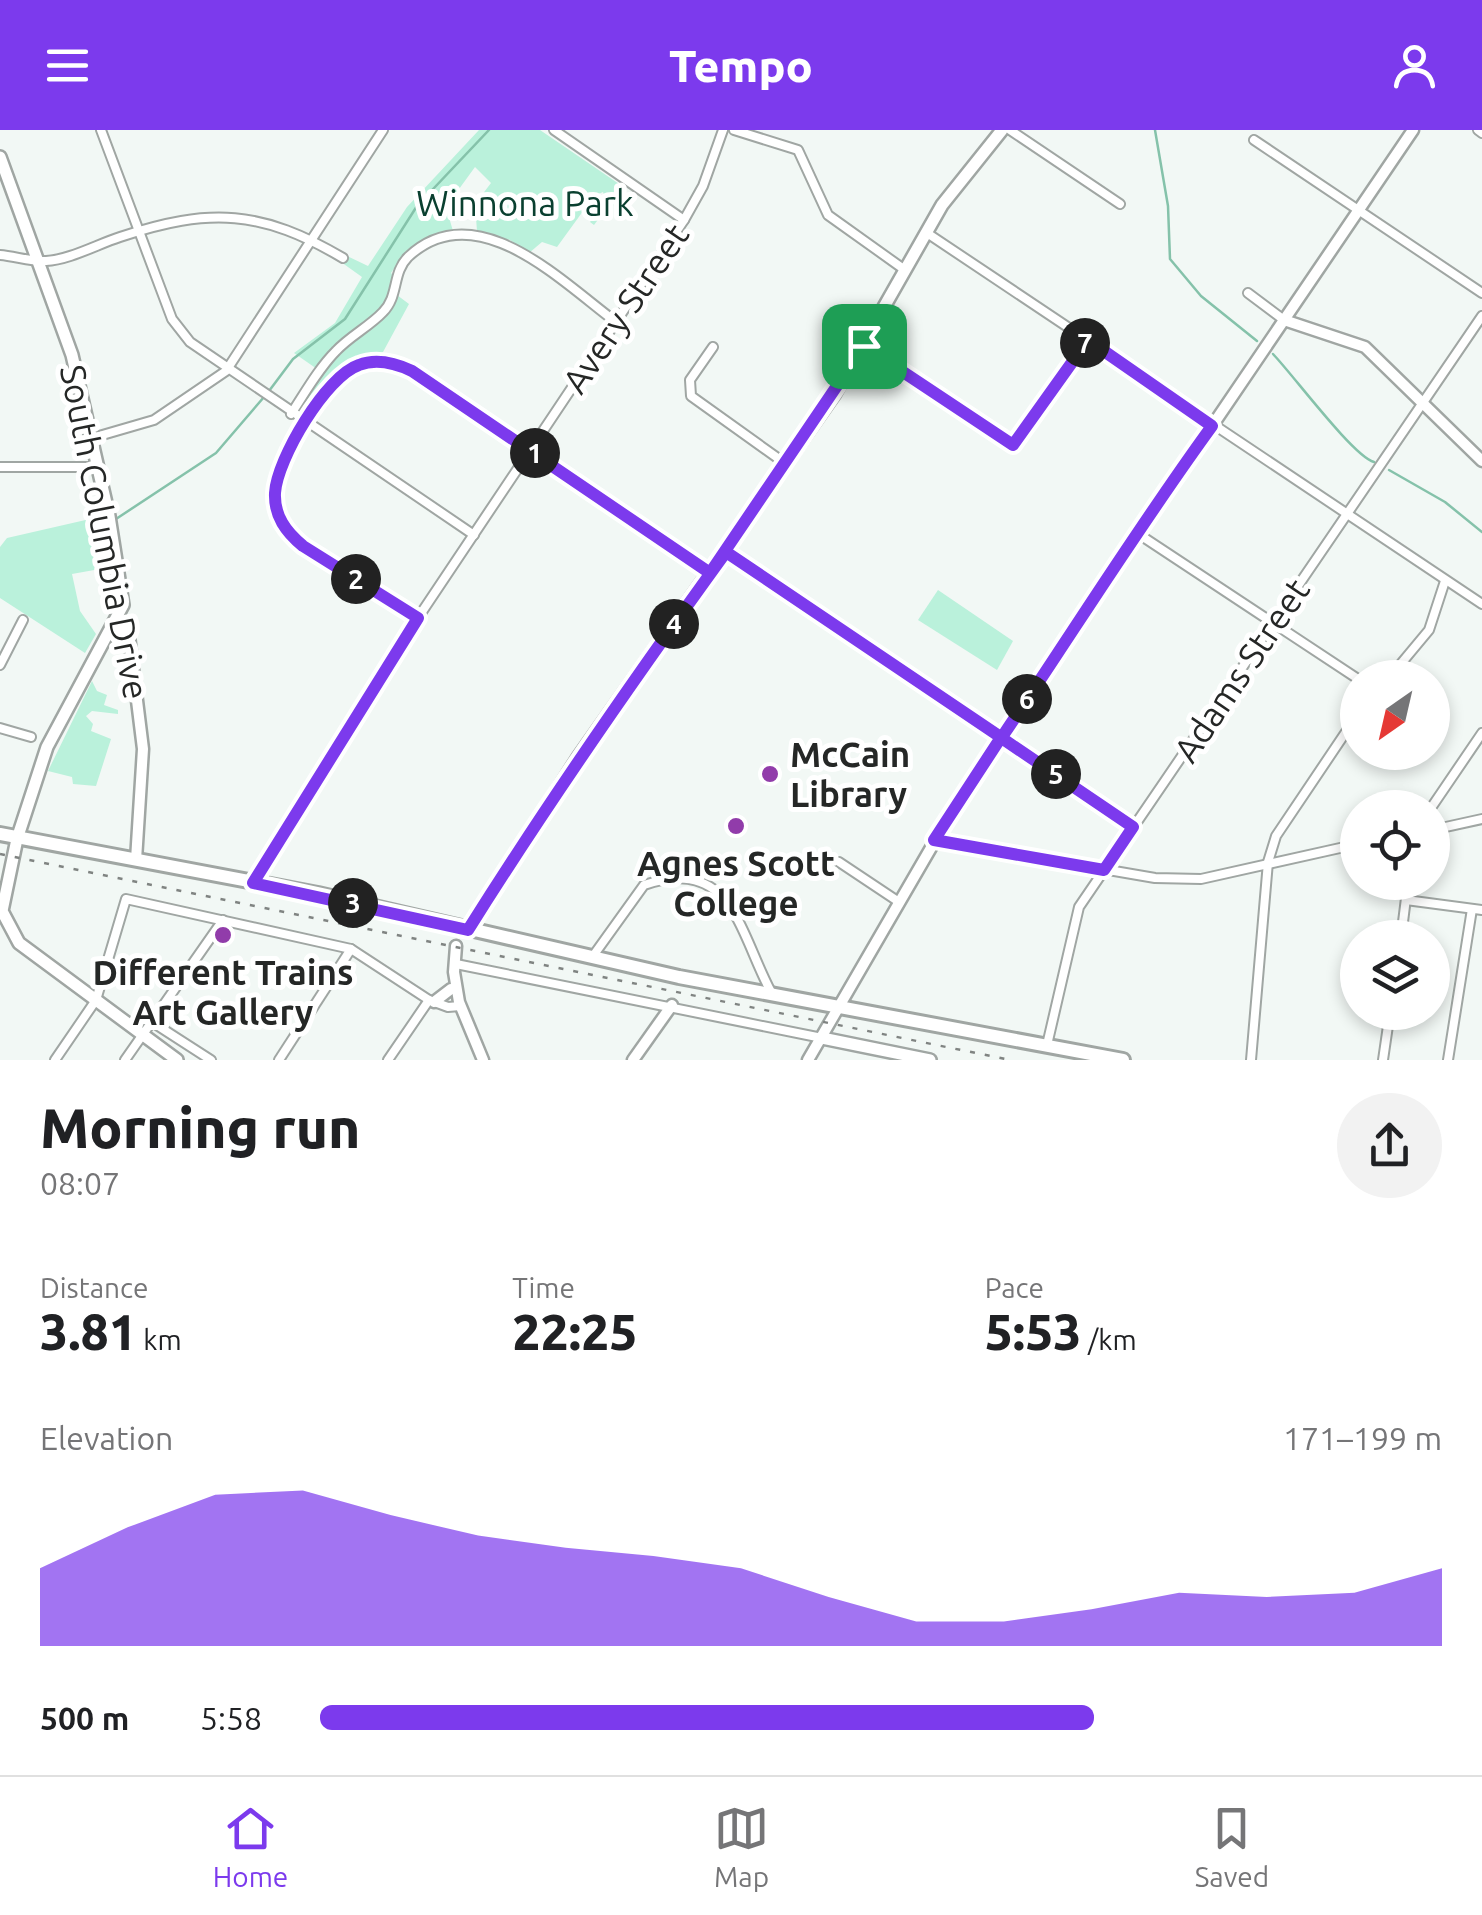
<!DOCTYPE html>
<meta charset="utf-8">
<style>
:root{--surface:#fff;--page:#f2f2f2;--text:#202124;--muted:#757577;--line:#e0e0e0;--accent:#7c3aed}
body{margin:0;font-family:Ubuntu,sans-serif;background:var(--page);color:var(--text);height:100vh;display:flex;flex-direction:column;font-size:38px;white-space:nowrap}
*{box-sizing:border-box;margin:0}
p{font-size:32px;color:var(--muted)}
.icon{flex:none;width:55px;height:55px;fill:none;stroke:currentColor;stroke-width:2;stroke-linecap:round;stroke-linejoin:round}
.map{position:relative;height:930px;overflow:hidden}
.panel{display:flex;flex-direction:column;background:var(--surface);flex:1}
.panel>*{flex:none}
.needle{width:65px;rotate:214deg}
.controls{position:absolute;left:1340px;top:530px;display:grid;gap:20px}
.controls a{display:grid;place-items:center;width:110px;height:110px;border-radius:50%;background:var(--surface);box-shadow:0 5px 15px #0003;font-size:50px}
.pin{position:absolute;display:grid;place-items:center;width:85px;height:85px;color:#fff;margin:-42px;border-radius:20px;box-shadow:0 5px 15px #0006}
.km{position:absolute;width:50px;height:50px;margin:-25px;border-radius:50%;background:#222;color:#fff;font-size:28px;line-height:50px;text-align:center}
.round{display:grid;place-items:center;flex:none;width:105px;height:105px;border-radius:52px;background:var(--page)}
.overview{display:flex;align-items:center;justify-content:space-between;height:170px;padding:0 40px}
h1{font-size:55px;font-weight:800;line-height:75px}
.stats{display:grid;grid-template-columns:repeat(3,1fr);gap:15px;height:170px;padding:10px 40px}
.stats div{display:grid;align-content:center}
.stats b{font-size:50px;font-weight:800}
.stats small{font-size:28px;font-weight:400}
.stats p{font-size:28px}
.chart{height:280px;padding:20px 40px}
.chart p{display:flex;justify-content:space-between}
.chart svg{width:100%;height:180px;margin-top:10px;fill:var(--accent);opacity:.7}
ul{padding:0 40px;list-style:none;font-size:32px}
li{display:grid;grid-template-columns:160px 120px 1fr;align-items:center;height:75px}
li i{height:25px;border-radius:12px;background:var(--accent)}
header{display:flex;justify-content:space-between;align-items:center;height:130px;padding:0 40px;background:var(--accent);color:#fff;font-size:45px;font-weight:800}
.tab-bar{display:flex;justify-content:space-around;align-items:center;height:140px;border-top:2px solid var(--line);background:var(--surface);font-size:28px;color:var(--muted)}
.tab-bar a{display:grid;justify-items:center;gap:5px}
.tab-bar .selected{color:var(--accent)}
.map>svg:first-child{display:block}
.green{fill:#baf1db}
.lines{fill:none;stroke-linecap:round;stroke-linejoin:round}
.stream{stroke:#85c2aa;stroke-width:2.5}
.minor-casing{stroke:#a0a6a3;stroke-width:12}
.tertiary-casing{stroke:#a0a6a3;stroke-width:15}
.secondary-casing{stroke:#a0a6a3;stroke-width:16}
.primary-casing{stroke:#a0a6a3;stroke-width:18}
.minor{stroke:#fff;stroke-width:8}
.tertiary{stroke:#fff;stroke-width:10}
.secondary{stroke:#fff;stroke-width:11}
.primary{stroke:#fff;stroke-width:12}
.rail{stroke:#808482;stroke-width:2.5;stroke-dasharray:5 10;stroke-linecap:butt}
.route-casing{stroke:#fff;stroke-width:20}
.route{stroke:#7c3aed;stroke-width:12}
.poi-dot{fill:#913caa;stroke:#fff;stroke-width:4}
.labels{text-anchor:middle;dominant-baseline:central;stroke-width:10;stroke-linejoin:round;paint-order:stroke}
.park-label{font-size:35px;fill:#0a4030;stroke:#fff}
.street-label{font-size:35px;fill:#252726;stroke:#fff}
.poi-label{font-size:35px;font-weight:bold;fill:#252726;stroke:#fff}
</style>
<header><svg class="icon" aria-label="menu" viewBox="0 0 24 24"><path d="M4 6h16M4 12h16M4 18h16"/></svg>Tempo<svg class="icon" aria-label="person" viewBox="0 0 24 24"><circle cx="12" cy="8" r="4"/><path d="M4 21q1-7 8-7t8 7"/></svg></header>
<div class="map">
<svg width="1482" height="930" viewBox="0 0 1482 930">
<rect width="100%" height="100%" fill="#f2f8f5"/>
<g class="green">
<polygon points="479,0 540,0 625,58 604,89 600,87 594,95 590,92 606,70 603,62 594,66 557,117 542,112 529,123 510,110 477,101 475,74 491,53 475,37 446,77 453,101 406,121 391,143 398,150 397,165 409,174 383,222 328,249 301,286 291,279 317,239 294,223 335,193 362,147 341,132 345,125 368,136 407,77"/>
<polygon points="103,386 111,437 72,444 80,481 96,504 85,523 0,468 0,417 7,408"/>
<polygon points="938,460 1013,511 997,540 918,490"/>
<polygon points="92,551 97,561 107,565 104,575 118,580 118,584 92,581 86,586 93,594 91,601 111,609 96,656 73,654 72,647 48,641"/>
</g>
<g class="lines">
<g class="stream">
<polyline points="1155,0 1168,76 1170,129 1201,166 1257,211"/>
<path d="M 1273,224 C 1294,246 1353,326 1374,332"/>
<polyline points="269,261 293,229 345,189 417,76 489,0"/>
<polyline points="1389,340 1445,372 1482,402"/>
<polyline points="116,389 216,323 264,267"/>
</g>
<defs>
<g id="minor">
<polyline points="101,0 172,189 190,212 474,405"/>
<polyline points="554,0 684,90"/>
<polyline points="734,0 798,20 828,85 905,140"/>
<polyline points="1010,0 1120,74"/>
<polyline points="1478,0 1482,3"/>
<polyline points="1254,10 1482,163"/>
<polyline points="927,103 1482,474"/>
<path d="M 0,125 C 14,126 32,132 46,131 C 69,130 98,114 120,107 C 210,77 262,80 343,128"/>
<polyline points="1248,163 1284,190"/>
<polyline points="864,216 1013,315 1088,210"/>
<polyline points="713,217 690,250 691,266 786,334"/>
<path d="M 291,284 C 305,263 318,239 336,221 C 350,206 370,196 383,182 C 399,166 392,143 408,127 C 476,63 562,152 616,192"/>
<polyline points="92,308 154,290 226,241 383,0"/>
<polyline points="0,337 99,337"/>
<polyline points="1137,403 1358,549"/>
<polyline points="725,422 1133,697"/>
<path d="M 418,488 L 303,417 C 286,402 274,386 275,363 C 277,329 326,246 359,235 C 377,228 395,233 412,241 L 710,443"/>
<polyline points="0,535 23,490"/>
<polyline points="1389,548 1429,500 1445,451"/>
<polyline points="0,598 31,607"/>
<polyline points="1431,678 1482,603"/>
<polyline points="1432,700 1482,689"/>
<polyline points="934,710 1155,748 1201,749 1358,714"/>
<polyline points="839,732 899,772"/>
<polyline points="253,753 361,573 684,90 703,56 723,0"/>
<polyline points="1406,770 1482,780"/>
<polyline points="1401,808 1408,752"/>
<path d="M 593,826 L 644,755 C 732,725 739,802 771,862"/>
<polyline points="456,834 822,908"/>
<polyline points="152,892 211,930"/>
<polyline points="1047,915 1079,777 1482,186"/>
<polyline points="55,930 96,870 126,769 351,819 429,870 448,877 460,876"/>
<polyline points="125,930 223,790"/>
<polyline points="279,930 351,819"/>
<polyline points="388,930 429,870"/>
<polyline points="1251,930 1268,732 1276,706 1358,584"/>
<polyline points="1383,930 1390,882"/>
<polyline points="1448,930 1472,779"/>
</g>
<g id="tertiary">
<polyline points="1284,190 1365,217 1482,331"/>
<polyline points="116,494 129,506 143,619 136,730"/>
<polyline points="456,816 454,842 459,872 483,930"/>
<polyline points="434,872 451,859"/>
<polyline points="633,930 672,875"/>
<polyline points="808,930 961,666 1413,0"/>
</g>
<g id="secondary">
<polyline points="0,27 72,225 109,386 123,475 47,617 17,709 2,781 19,813 177,930"/>
<polyline points="468,800 579,626 834,265 942,75 1002,0"/>
<polyline points="822,908 930,930"/>
</g>
<polyline id="primary" points="0,704 318,764 679,847 1123,930"/>
</defs>
<use href="#minor" class="minor-casing"/>
<use href="#tertiary" class="tertiary-casing"/>
<use href="#secondary" class="secondary-casing"/>
<use href="#primary" class="primary-casing"/>
<use href="#minor" class="minor"/>
<use href="#tertiary" class="tertiary"/>
<use href="#secondary" class="secondary"/>
<use href="#primary" class="primary"/>
<polyline class="rail" points="0,724 1010,930"/>
</g>
<g class="lines">
<defs>
<path id="route" d="M 864,216 L 710,443 L 412,241 C 395,233 377,228 359,235 C 326,246 277,329 275,363 C 274,386 286,402 303,416 L 418,488 L 253,753 L 468,800 C 549,671 636,546 726,422 L 1002,608 L 1006,611 L 1130,695 L 1133,697 L 1104,740 L 934,710 L 998,612 L 1004,604 C 1073,502 1139,396 1212,296 L 1088,210 L 1013,315 L 864,216"/>
</defs>
<use href="#route" class="route-casing"/>
<use href="#route" class="route"/>
</g>
<g class="poi-dot">
<circle cx="770" cy="644" r="10"/>
<circle cx="736" cy="696" r="10"/>
<circle cx="223" cy="805" r="10"/>
</g>
<g class="labels">
<g class="park-label">
<text x="525" y="73">Winnona Park</text>
</g>
<g class="street-label">
<text transform="translate(625 178) rotate(-56)">Avery Street</text>
<text transform="translate(105 402) rotate(79)">South Columbia Drive</text>
<text transform="translate(1241 540) rotate(-56)">Adams Street</text>
</g>
<g class="poi-label">
<text x="790" y="624" text-anchor="start">McCain<tspan x="790" dy="40">Library</tspan></text>
<text x="736" y="733">Agnes Scott<tspan x="736" dy="40">College</tspan></text>
<text x="223" y="842">Different Trains<tspan x="223" dy="40">Art Gallery</tspan></text>
</g>
</g>
</svg>
<div class="controls">
<a><svg class="needle" viewBox="-14 -14 28 28"><path d="M0-13l5 13h-10z" fill="#e53935"/><path d="M0 13l5-13h-10z" fill="#757577"/></svg></a>
<a><svg class="icon" aria-label="locate" viewBox="0 0 24 24"><circle cx="12" cy="12" r="6"/><path d="M12 2v4M12 18v4M2 12h4M18 12h4"/></svg></a>
<a><svg class="icon" aria-label="layers" viewBox="0 0 24 24"><path d="M12 4l9 5-9 5-9-5zM3 14l9 5 9-5"/></svg></a>
</div>
<div class="pin" style="left:864px;top:216px;background:#1e9e55"><svg class="icon" aria-label="arrive" viewBox="0 0 24 24"><path d="M6 21V4h12l-3 4 3 4H6"/></svg></div>
<b class="km" style="left:535px;top:323px">1</b>
<b class="km" style="left:356px;top:449px">2</b>
<b class="km" style="left:353px;top:773px">3</b>
<b class="km" style="left:674px;top:494px">4</b>
<b class="km" style="left:1056px;top:644px">5</b>
<b class="km" style="left:1027px;top:569px">6</b>
<b class="km" style="left:1085px;top:213px">7</b>
</div>
<section class="panel">
<div class="overview"><div><h1>Morning run</h1><p>08:07</p></div><a class="round"><svg class="icon" aria-label="share" viewBox="0 0 24 24"><path d="M12 15V3M7 8l5-5 5 5M5 13v7h14v-7"/></svg></a></div>
<div class="stats">
<div><p>Distance</p><b>3.81<small> km</small></b></div>
<div><p>Time</p><b>22:25</b></div>
<div><p>Pace</p><b>5:53<small> /km</small></b></div>
</div>
<div class="chart"><p><span>Elevation</span>171–199 m</p>
<svg viewBox="0 0 160 44" preserveAspectRatio="none"><path d="M0 44V25L10 15L20 7L30 6L40 12L50 17L60 20L70 22L80 25L90 32L100 38L110 38L120 35L130 31L140 32L150 31L160 25V44z"/></svg>
</div>
<ul>
<li><b>500 m</b>5:58<i style="width:69%"></i></li>
</ul>
</section>
<nav class="tab-bar">
<a class="selected"><svg class="icon" aria-label="home" viewBox="0 0 24 24"><path d="M3 11l9-7 9 7M6 9v11h12V9"/></svg>Home</a>
<a><svg class="icon" aria-label="map" viewBox="0 0 24 24"><path d="M3 6l6-2 6 2 6-2v14l-6 2-6-2-6 2zM9 4v14M15 6v14"/></svg>Map</a>
<a><svg class="icon" aria-label="saved" viewBox="0 0 24 24"><path d="M7 4h10v16l-5-4-5 4z"/></svg>Saved</a>
</nav>
